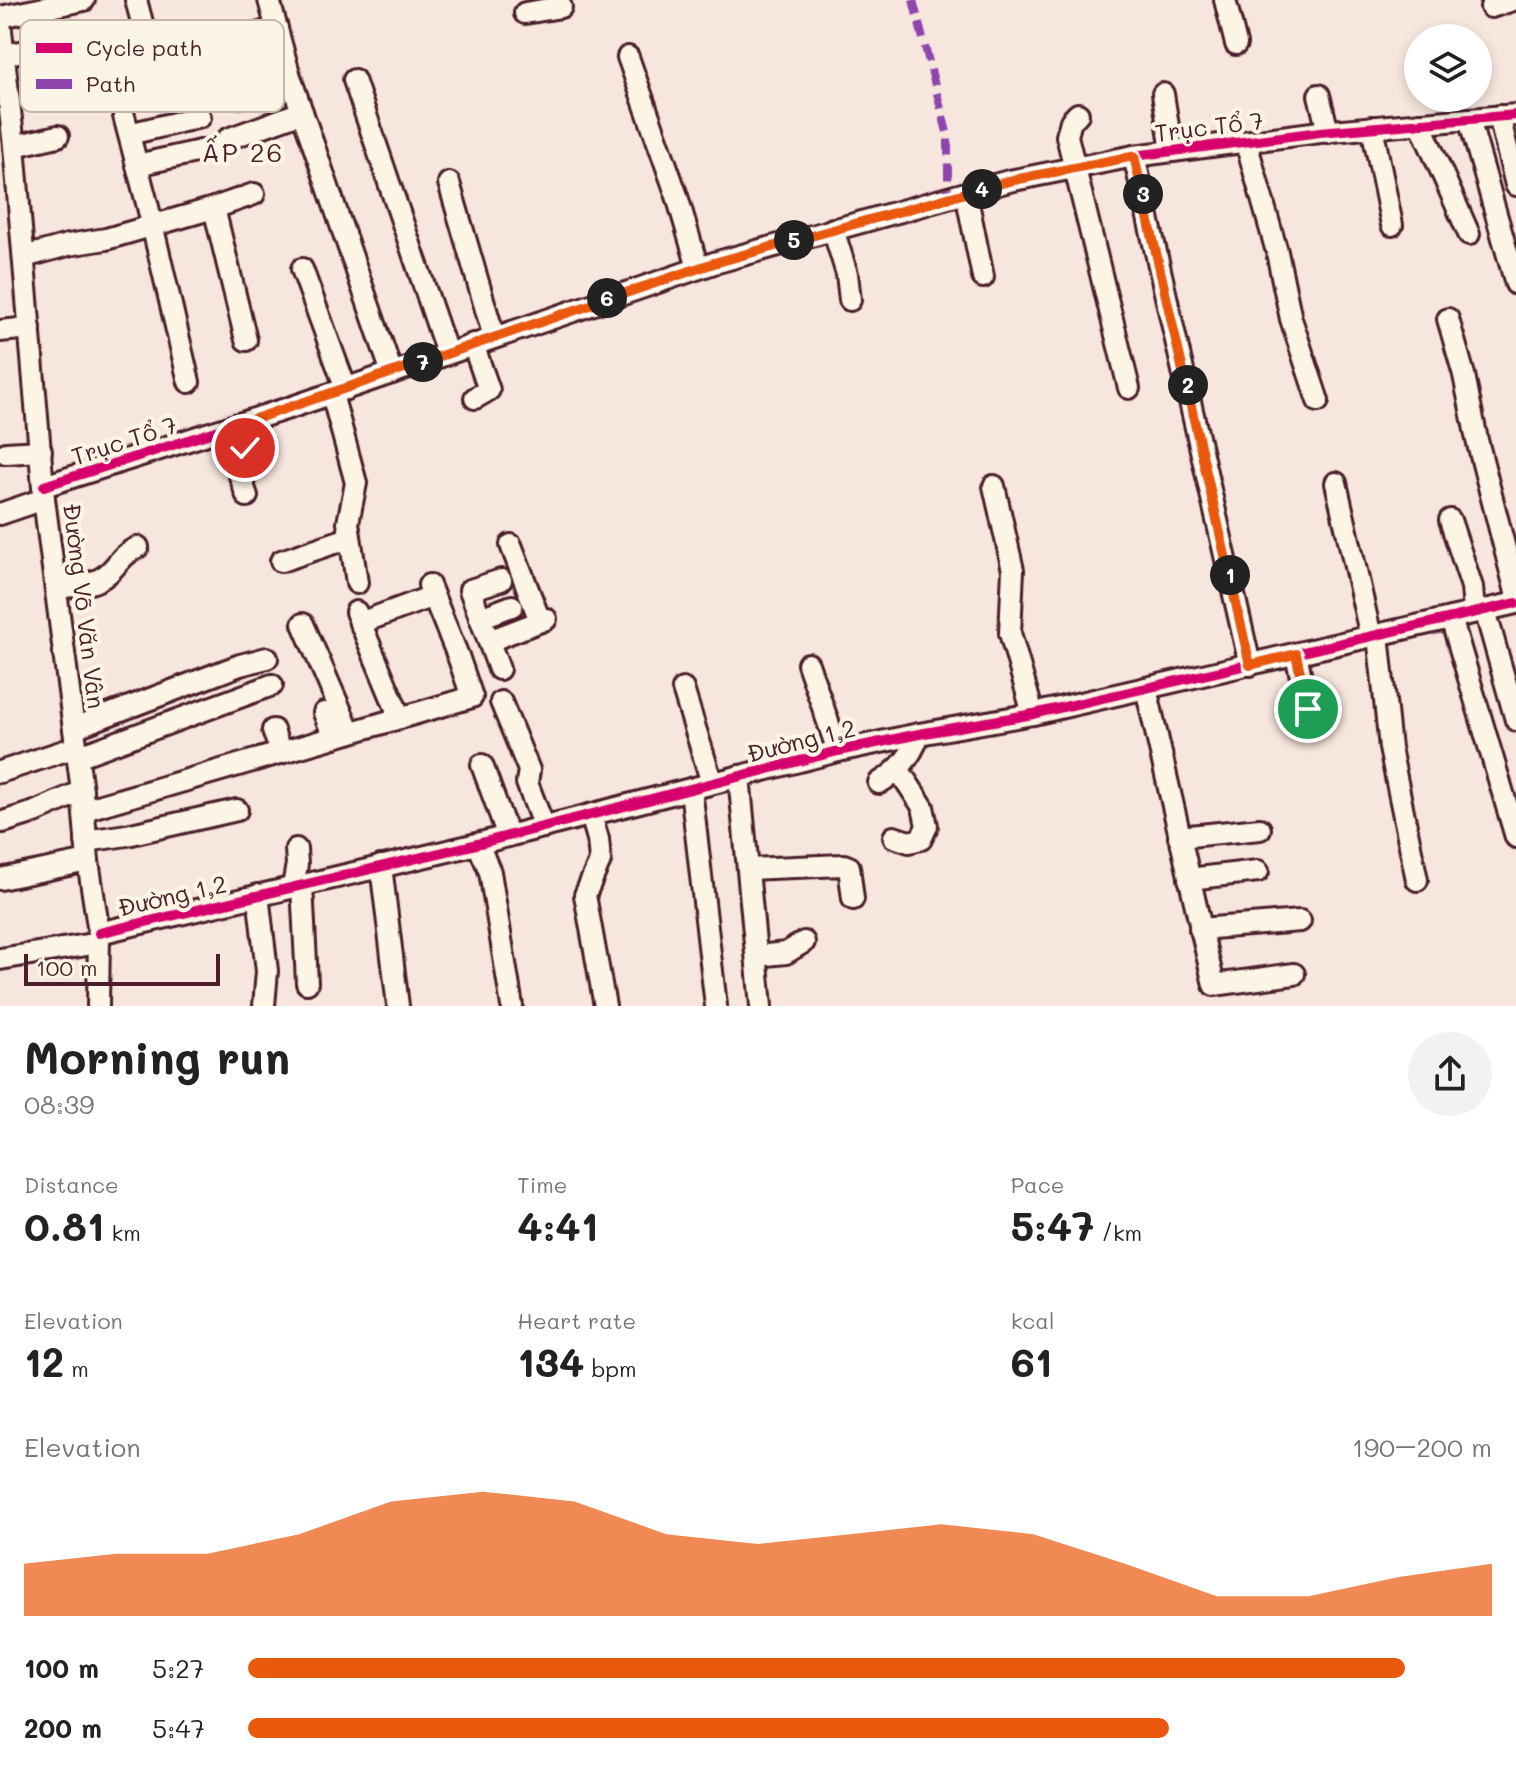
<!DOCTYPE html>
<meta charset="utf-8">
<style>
:root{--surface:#fff;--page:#f2f2f2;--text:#222;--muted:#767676;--accent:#ea580c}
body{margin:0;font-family:Mali,sans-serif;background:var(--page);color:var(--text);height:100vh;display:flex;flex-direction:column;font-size:30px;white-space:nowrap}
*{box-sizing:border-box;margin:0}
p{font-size:26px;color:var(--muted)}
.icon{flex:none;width:44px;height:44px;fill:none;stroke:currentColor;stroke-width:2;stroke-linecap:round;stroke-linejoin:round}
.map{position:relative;height:1006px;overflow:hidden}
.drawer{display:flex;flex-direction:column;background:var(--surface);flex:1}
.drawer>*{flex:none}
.tools{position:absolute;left:1404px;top:24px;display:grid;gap:16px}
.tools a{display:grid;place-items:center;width:88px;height:88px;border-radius:50%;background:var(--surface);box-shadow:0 4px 12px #0003;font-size:40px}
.scale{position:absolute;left:24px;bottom:20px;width:196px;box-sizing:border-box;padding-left:8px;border:4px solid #4a1f2b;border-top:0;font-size:22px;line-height:28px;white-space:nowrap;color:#4a1f2b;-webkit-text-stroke:6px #fcf5e5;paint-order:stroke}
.pin{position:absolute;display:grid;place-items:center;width:68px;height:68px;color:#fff;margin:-34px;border:4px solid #fff;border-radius:50%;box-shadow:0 2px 8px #0007}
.km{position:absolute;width:40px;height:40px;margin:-20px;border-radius:50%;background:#222;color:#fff;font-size:22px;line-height:40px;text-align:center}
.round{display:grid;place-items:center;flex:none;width:84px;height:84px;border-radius:42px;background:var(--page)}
.head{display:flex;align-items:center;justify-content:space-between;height:136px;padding:0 24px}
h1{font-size:44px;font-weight:800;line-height:60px}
.figures{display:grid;grid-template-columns:repeat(3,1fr);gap:12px;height:136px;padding:8px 24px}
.figures div{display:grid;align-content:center}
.figures b{font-size:40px;font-weight:800}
.figures small{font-size:22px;font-weight:400}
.figures p{font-size:22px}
.chart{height:224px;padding:16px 24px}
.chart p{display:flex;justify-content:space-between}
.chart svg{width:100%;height:144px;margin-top:8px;fill:var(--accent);opacity:.7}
ul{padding:0 24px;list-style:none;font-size:26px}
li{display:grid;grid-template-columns:128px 96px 1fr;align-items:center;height:60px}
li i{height:20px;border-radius:10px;background:var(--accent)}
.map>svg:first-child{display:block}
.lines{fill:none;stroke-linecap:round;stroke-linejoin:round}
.minor-casing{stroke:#4a1f2b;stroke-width:26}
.minor{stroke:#fcf5e5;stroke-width:20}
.quiet{stroke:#8e44ad;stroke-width:8;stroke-dasharray:16 8;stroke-linecap:butt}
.cycleway-casing{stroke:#fcf5e5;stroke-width:15}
.cycleway{stroke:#d6006c;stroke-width:10}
.route-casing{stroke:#fff;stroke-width:16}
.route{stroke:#ea580c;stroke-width:10}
.labels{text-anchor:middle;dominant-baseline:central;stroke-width:8;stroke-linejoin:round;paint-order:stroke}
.street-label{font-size:24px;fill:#4a1f2b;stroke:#fcf5e5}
.neighbourhood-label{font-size:26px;letter-spacing:2px;fill:#4a1f2b;stroke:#fcf5e5}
.key{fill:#fcf5e5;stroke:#c7b5ad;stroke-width:2}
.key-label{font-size:22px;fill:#4a1f2b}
</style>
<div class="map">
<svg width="1516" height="1006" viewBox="0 0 1516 1006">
<rect width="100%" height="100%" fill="#f7e6dd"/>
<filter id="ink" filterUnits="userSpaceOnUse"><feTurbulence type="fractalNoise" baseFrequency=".0125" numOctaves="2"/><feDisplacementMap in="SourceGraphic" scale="16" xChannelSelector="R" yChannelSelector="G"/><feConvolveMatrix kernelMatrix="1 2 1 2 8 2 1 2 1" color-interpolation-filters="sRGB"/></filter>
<g filter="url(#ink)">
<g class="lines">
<defs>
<g id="minor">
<polyline points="136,0 158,82"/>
<polyline points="269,0 290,77 392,373"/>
<polyline points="1225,0 1236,44"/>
<polyline points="1491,7 1513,0"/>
<polyline points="525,13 561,7"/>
<polyline points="0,17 84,0"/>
<polyline points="0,22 14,146 44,499 82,791 88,861 99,933 98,1006"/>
<polyline points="205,49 277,28"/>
<polyline points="4,55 81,41"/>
<polyline points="628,57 677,196 698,268"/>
<polyline points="354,80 447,353"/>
<polyline points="1163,94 1172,151"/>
<polyline points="1319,95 1328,132"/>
<polyline points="240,97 290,77"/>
<polyline points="1078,114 1071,121 1067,136 1129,388"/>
<polyline points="124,116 148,207 189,382"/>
<polyline points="1499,116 1516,185"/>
<polyline points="1469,119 1516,284"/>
<polyline points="1420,123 1469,234"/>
<polyline points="1372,127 1392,225"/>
<polyline points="129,134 200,117"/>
<polyline points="228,139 302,112"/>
<polyline points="1246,142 1277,252 1291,319 1318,401"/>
<polyline points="14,146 58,136"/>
<polyline points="1134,156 1250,665"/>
<polyline points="137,165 223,146"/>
<polyline points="449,183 494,337"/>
<polyline points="966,193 983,277"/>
<polyline points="214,208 254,194"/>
<polyline points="833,229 847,274 850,300"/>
<polyline points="24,257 68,245 106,239 214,208 246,340"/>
<polyline points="302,269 346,389"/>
<polyline points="1448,319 1464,375 1477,440 1516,592"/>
<polyline points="0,331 30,328"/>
<polyline points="473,344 489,390 475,398"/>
<polyline points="332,394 356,483 348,523 357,583"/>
<polyline points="237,425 245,448 238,458 240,476 247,496"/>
<polyline points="6,453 41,451"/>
<polyline points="1336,483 1371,637"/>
<polyline points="44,486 295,406 714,263 1009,181 1134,156 1320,132 1516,115"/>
<polyline points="994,486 1013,570 1010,633 1033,714"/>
<polyline points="0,514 44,499"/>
<polyline points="1450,520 1472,587 1474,612"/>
<polyline points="511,545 540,621"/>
<polyline points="281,561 349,538"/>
<path d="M 56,588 C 69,586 88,586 100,579 C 116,571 118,556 138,547"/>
<polyline points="1485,610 1516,720"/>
<polyline points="356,612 400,718"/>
<polyline points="480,618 512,606"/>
<polyline points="1451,618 1516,837"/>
<polyline points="360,623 433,596"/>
<polyline points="303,624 350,732"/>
<polyline points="1378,635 1390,748 1417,880"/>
<polyline points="489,641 546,619"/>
<polyline points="1296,654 1308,709"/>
<polyline points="808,664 838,751"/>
<polyline points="499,669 470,590 501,580"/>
<polyline points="1146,688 1214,985 1294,974"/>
<polyline points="683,689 712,783"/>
<polyline points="501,702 529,770 527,783 544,827"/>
<polyline points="324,713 334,737"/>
<polyline points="74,728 240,665 267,658"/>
<polyline points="273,730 281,753"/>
<polyline points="77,757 272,685"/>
<polyline points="482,765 508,836"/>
<polyline points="0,772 76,747"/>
<polyline points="739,776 761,1006"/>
<path d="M 879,783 C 899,771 912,756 919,734"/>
<polyline points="691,789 716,1006"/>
<polyline points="84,810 472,697 458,656 429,585"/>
<polyline points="591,815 598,839 600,861 585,895 605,1006"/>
<polyline points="3,822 35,812 82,791"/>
<polyline points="894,837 909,842 921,839 927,826 923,807 898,769"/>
<polyline points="1179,837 1260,829"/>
<polyline points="86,841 127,835 237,810"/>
<polyline points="478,844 490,872 512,1006"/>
<polyline points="381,866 398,1006"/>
<polyline points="749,869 844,865 849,867 853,899"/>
<polyline points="0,879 88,861"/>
<polyline points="1189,879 1258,871"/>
<polyline points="302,885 307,983"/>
<polyline points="293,887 297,864 296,849"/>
<polyline points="258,895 267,971 264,1006"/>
<polyline points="1200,929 1300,921"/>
<polyline points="99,933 469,846 838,751 919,734 1033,714 1516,603"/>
<polyline points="757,956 786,953 804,942"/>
<polyline points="0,959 99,943"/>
</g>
</defs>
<use href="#minor" class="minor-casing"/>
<use href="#minor" class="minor"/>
<polyline class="quiet" points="913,0 948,136 948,198"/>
<defs>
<g id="cycleway">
<polyline points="44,486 295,406 714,263 1009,181 1134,156 1320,132 1516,115"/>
<polyline points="99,933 469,846 838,751 919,734 1033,714 1516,603"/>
</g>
</defs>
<use href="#cycleway" class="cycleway-casing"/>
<use href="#cycleway" class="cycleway"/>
</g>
</g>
<g class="lines" filter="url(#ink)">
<defs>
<polyline id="route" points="245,448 237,425 714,263 1009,181 1134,156 1250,665 1296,654 1308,709"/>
</defs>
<use href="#route" class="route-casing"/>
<use href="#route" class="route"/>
</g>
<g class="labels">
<g class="street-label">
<text transform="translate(1209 126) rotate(-7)">Trục Tổ 7</text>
<text transform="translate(124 440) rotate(-18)">Trục Tổ 7</text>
<text transform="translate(85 606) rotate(83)">Đường Võ Văn Vân</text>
<text transform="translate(801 740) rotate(-14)">Đường 1,2</text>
<text transform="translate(172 895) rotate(-13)">Đường 1,2</text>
</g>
<g class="neighbourhood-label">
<text x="243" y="152">ẤP 26</text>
</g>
</g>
<rect x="20" y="20" width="264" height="92" rx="12" class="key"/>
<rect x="36" y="43" width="36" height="10" fill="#d6006c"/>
<rect x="36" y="79" width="36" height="10" fill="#8e44ad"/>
<g class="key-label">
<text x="86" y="56">Cycle path</text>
<text x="86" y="92">Path</text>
</g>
</svg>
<div class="tools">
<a><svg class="icon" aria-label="layers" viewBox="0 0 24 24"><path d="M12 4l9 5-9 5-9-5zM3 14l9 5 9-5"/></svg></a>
</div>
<div class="scale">100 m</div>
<div class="pin" style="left:1308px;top:709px;background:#1e9e55"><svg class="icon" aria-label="arrive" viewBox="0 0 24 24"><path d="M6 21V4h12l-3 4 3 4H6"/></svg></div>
<div class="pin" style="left:245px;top:448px;background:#d93025"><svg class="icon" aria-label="check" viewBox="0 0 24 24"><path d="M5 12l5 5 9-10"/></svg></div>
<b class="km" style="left:1230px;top:575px">1</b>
<b class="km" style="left:1188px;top:385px">2</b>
<b class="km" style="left:1143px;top:194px">3</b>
<b class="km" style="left:982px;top:189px">4</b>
<b class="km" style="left:794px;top:240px">5</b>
<b class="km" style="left:607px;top:298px">6</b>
<b class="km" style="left:423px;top:362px">7</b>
</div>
<section class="drawer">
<div class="head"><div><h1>Morning run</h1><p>08:39</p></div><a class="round"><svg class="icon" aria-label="share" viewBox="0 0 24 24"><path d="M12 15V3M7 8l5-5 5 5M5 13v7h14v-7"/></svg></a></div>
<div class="figures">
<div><p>Distance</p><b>0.81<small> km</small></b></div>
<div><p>Time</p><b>4:41</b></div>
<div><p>Pace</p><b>5:47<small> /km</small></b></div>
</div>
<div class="figures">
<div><p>Elevation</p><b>12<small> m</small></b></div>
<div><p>Heart rate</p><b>134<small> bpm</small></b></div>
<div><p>kcal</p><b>61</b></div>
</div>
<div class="chart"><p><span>Elevation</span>190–200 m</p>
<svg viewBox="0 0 160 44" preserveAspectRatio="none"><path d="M0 44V28L10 25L20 25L30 19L40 9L50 6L60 9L70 19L80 22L90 19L100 16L110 19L120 28L130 38L140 38L150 32L160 28V44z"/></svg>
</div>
<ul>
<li><b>100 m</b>5:27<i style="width:93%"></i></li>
<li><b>200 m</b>5:47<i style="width:74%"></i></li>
</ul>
</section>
